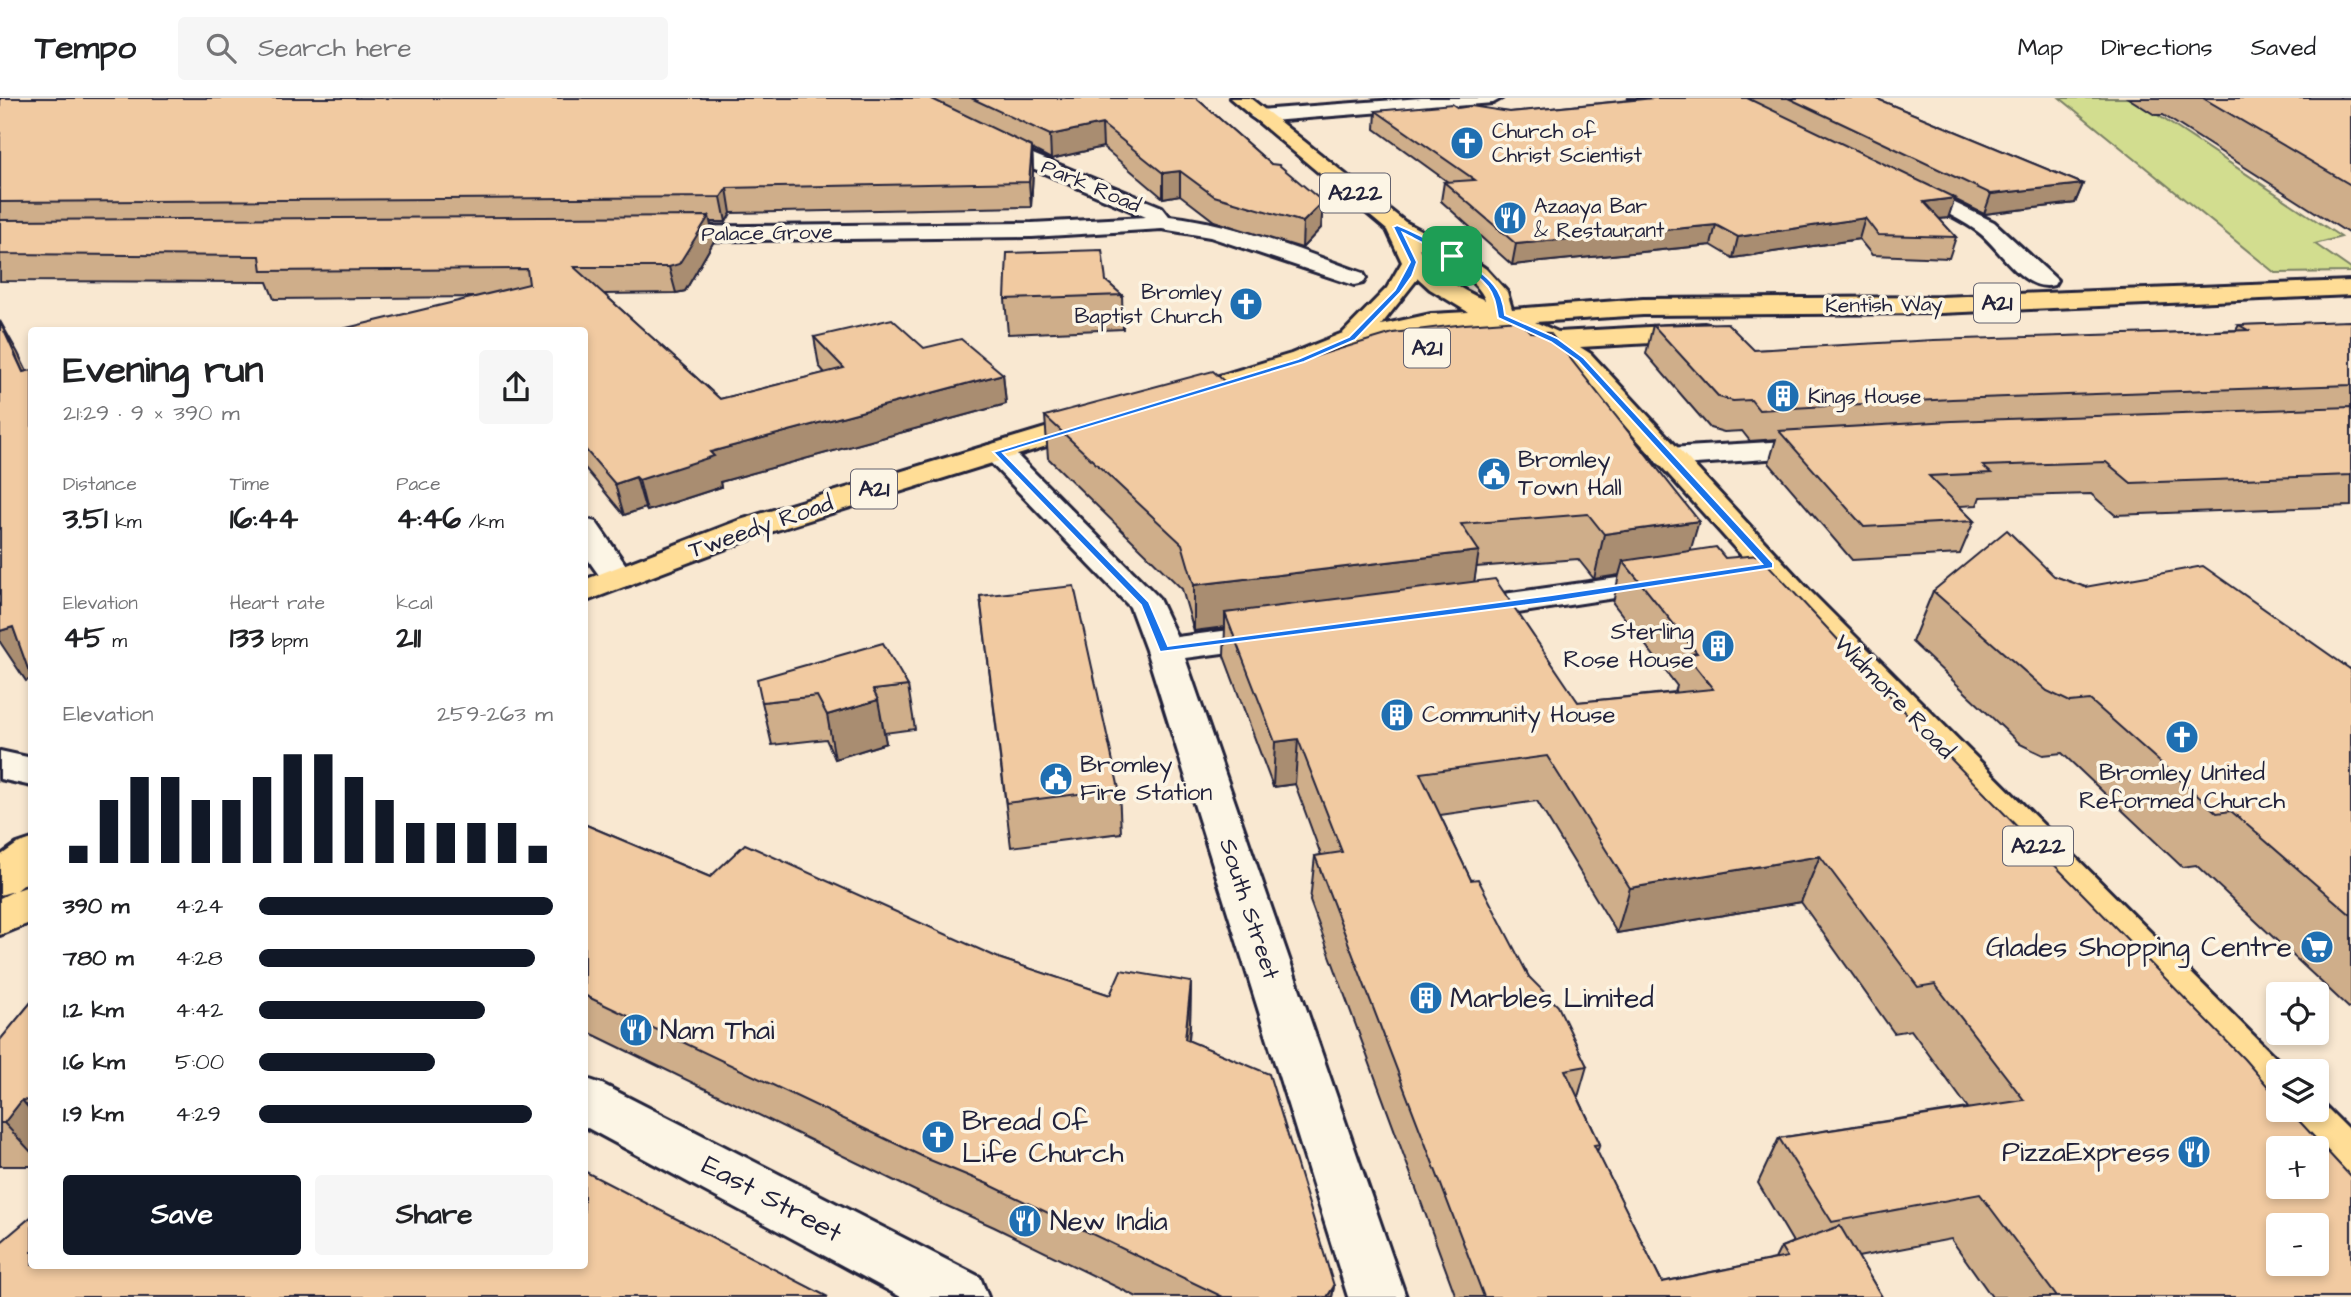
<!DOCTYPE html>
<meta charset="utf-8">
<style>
:root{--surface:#fff;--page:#f6f6f6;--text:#202124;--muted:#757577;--line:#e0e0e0;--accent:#111827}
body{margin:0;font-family:"Architects Daughter",sans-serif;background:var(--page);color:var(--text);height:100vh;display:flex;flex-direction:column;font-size:26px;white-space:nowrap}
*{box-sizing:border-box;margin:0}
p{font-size:23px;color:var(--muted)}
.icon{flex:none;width:38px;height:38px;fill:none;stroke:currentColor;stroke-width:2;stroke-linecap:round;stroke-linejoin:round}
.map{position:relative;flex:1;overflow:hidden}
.details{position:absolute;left:28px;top:229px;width:560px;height:942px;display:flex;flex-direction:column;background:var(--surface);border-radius:7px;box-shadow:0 4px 10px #0003}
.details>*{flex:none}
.controls{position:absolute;left:2266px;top:884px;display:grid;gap:14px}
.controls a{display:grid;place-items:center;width:63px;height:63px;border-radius:7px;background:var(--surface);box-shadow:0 4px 10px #0003;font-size:35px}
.pin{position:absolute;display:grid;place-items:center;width:60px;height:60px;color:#fff;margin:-30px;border-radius:14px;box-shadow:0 4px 10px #0006}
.round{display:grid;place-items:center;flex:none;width:74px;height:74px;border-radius:7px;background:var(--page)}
.summary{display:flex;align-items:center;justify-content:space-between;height:119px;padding:0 35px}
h1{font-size:38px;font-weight:700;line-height:52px}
.metrics{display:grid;grid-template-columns:repeat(3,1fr);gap:10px;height:119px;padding:7px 35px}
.metrics div{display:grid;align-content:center}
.metrics b{font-size:30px;font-weight:700}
.metrics small{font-size:19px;font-weight:400}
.metrics p{font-size:19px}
.chart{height:196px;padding:14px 35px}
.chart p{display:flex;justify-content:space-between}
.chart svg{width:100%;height:126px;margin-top:7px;stroke:var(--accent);stroke-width:6}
.cta{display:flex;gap:14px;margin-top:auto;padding:14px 35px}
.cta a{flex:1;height:80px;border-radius:7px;background:var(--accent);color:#fff;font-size:28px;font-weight:700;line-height:80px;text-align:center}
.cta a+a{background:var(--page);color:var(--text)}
ul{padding:0 35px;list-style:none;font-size:23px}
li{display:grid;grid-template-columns:112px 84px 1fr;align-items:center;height:52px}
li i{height:18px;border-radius:9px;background:var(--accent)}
header{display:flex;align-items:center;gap:42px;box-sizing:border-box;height:98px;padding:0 35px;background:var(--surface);border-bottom:2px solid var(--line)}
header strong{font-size:33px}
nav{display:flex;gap:38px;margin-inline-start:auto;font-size:24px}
.search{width:490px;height:63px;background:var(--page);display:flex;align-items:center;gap:18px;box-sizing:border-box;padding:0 24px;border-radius:7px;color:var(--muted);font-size:26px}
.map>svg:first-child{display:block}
.green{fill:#d2dd8f;stroke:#7a8065;stroke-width:2}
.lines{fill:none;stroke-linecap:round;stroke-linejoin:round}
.minor-casing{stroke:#22223b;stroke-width:6}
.major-casing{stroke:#22223b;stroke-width:6}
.minor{fill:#fcf5e5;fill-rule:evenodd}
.major{fill:#ffdd96;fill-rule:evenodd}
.wall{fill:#cfae8a;stroke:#22223b;stroke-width:2;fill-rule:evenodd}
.shaded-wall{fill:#a98d71;stroke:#22223b;stroke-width:2}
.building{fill:#f1caa1;stroke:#22223b;stroke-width:2;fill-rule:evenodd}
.route{fill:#1a73e8;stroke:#fff;stroke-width:2;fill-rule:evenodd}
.labels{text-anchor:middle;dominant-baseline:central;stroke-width:7;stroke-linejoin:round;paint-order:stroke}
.far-poi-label{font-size:21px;fill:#22223b;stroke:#fcf5e5;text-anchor:start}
.far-street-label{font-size:21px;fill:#22223b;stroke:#fcf5e5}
.shield{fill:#fcf5e5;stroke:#63616e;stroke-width:2}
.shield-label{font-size:23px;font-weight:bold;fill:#22223b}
.poi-label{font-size:24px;fill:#22223b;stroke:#fcf5e5;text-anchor:start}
.street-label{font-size:24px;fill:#22223b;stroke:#fcf5e5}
.near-poi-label{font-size:28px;fill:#22223b;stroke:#fcf5e5;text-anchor:start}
.near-street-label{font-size:28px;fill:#22223b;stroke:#fcf5e5}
</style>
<header>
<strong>Tempo</strong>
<div class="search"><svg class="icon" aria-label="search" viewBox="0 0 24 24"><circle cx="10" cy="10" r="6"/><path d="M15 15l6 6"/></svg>Search here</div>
<nav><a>Map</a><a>Directions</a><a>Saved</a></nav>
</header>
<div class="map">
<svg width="2351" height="1199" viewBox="0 0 2351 1199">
<rect width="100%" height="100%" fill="#f9e8d1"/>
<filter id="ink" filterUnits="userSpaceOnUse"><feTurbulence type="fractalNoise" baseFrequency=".0143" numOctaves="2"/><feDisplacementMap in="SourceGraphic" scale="14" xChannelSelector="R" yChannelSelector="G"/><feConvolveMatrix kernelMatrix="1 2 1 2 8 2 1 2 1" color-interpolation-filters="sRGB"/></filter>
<g filter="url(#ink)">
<polygon class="green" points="2060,0 2132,0 2341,139 2315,146 2351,171 2351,174 2275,175"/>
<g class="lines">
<defs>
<g id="minor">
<path d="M 899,0 L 922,0 L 1035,57 L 1162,109 L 1169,118 C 1236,125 1300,153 1363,175 L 1366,180 L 1363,185 L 1354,187 L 1210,139 L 1162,131 L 1032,139 L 660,143 L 652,141 L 649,136 L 652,131 L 660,129 L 1032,125 L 1146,119 L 1021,65 L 902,4 Z"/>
<polygon points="1421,0 1502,0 1493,5 1259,24 1250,18 1259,12"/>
<path d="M 1903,80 L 1994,124 L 2057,182 L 2054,187 C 2022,195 2000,149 1977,133 C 1953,116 1922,104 1896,90 L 1892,86 L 1896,82 Z"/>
<polygon points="1824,341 1835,344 1839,350 1835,356 1668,368 1657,365 1653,359 1657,353 1668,350"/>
<polygon points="997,345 1008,348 1158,499 1177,539 1275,526 1288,529 1293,537 1288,545 1275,548 1185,560 1406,1199 1348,1199 1146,552 1130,509 986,360 982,354 986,348"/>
<polygon points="584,421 596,424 630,473 635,480 630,487 618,490 606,487 584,456"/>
<polygon points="1667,473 1679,476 1684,483 1679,490 1460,524 1447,521 1442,513 1447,505 1460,502"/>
<polygon points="0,653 32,660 32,688 0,681"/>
<polygon points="584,980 602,986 980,1179 988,1199 901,1199 584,1028"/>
</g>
<g id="major">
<path d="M 1230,0 L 1250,0 L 1405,124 L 1460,153 L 1486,171 L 1507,194 L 1512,211 L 1643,201 L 1941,199 L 2351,183 L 2351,197 L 1941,215 L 1643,217 L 1535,224 L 1558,234 L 1704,226 L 1713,228 L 1717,234 L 1713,240 L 1704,242 L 1580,249 L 1591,256 L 1810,493 L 2289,973 L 2278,973 L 2278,1012 L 2317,1012 L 2317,1000 L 2351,1034 L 2351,1094 L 2332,1087 L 2317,1072 L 2317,1050 L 2296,1050 L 2275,1028 L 2269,1015 L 2260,1012 L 1786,507 L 1571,268 L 1549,251 L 1535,249 L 1532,242 L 1498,227 L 1431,232 L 1360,247 L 1311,268 L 1186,306 L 1176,309 L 1166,306 L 1162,300 L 1166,294 L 1291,256 L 1343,235 L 1387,190 L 1402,164 L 1387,132 ZM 1419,150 C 1437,160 1479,181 1485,202 C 1460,192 1431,174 1419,150 ZM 1418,180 L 1430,191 L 1468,214 L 1431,216 L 1381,227 Z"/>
<polygon points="1098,314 1108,317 1113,323 1108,329 764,436 584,504 584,482 740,422"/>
<polygon points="32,741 32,780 17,792 32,787 32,824 0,837 0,800 14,793 0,797 0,758 17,746"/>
</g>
</defs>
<use href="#minor" class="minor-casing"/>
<use href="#major" class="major-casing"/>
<use href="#minor" class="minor"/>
<use href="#major" class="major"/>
</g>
<g class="wall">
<polygon points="0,0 1196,0 1271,66 1323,104 1321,130 1302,150 1214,123 1180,97 1163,100 1103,49 1051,61 1032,51 1033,73 1031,109 731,115 726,124 710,124 714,143 685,193 676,195 604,196 720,301 825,275 819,268 814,239 924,250 1003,276 1006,306 720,384 721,389 647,413 645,410 624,417 584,369 584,233 477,199 274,201 267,184 0,183"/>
<polygon points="1627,0 1875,0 2083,86 2075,105 1984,116 1954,101 1948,120 1939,121 1956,139 1949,160 1872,157 1859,141 1733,160 1711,147 1512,167 1441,103 1444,84 1448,84 1375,31 1376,13 1458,10 1510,14 1631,2"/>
<polygon points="2128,0 2351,0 2351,135 2348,135 2163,17 2155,17"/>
<polygon points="1106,183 1122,197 1123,231 1008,236 1005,201"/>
<polygon points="2351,224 2351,408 2115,417 2091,396 1980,399 1977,407 1959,408 1974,423 1960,456 1852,462 1769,365 1776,341 1750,343 1742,333 1724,334 1710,330 1646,256 1653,227 1754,252 2236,232 2239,227"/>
<path d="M 1226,285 L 1690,453 L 2351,1199 L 1992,1199 L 1951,1141 L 1858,1159 L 1882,1199 L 1456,1199 L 1310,803 L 1315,758 L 1321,757 L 1295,686 L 1273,689 L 1224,558 L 1225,529 L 1194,533 L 1182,491 L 1048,360 L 1045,318 ZM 1578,461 L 1594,481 L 1619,477 L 1613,505 L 1677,588 L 1675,594 L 1578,604 L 1474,483 L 1476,469 ZM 1537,703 L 1617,835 L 1801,804 L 1894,935 L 1911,932 L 1968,1010 L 1779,1040 L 1758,1085 L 1793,1144 L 1781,1149 L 1775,1161 L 1662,1184 L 1597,1054 L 1600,1046 L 1578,999 L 1587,968 L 1529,879 L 1471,782 L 1440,717 Z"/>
<polygon points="2054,478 2085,489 2351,571 2351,912 2196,767 2182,769 2062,655 2043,657 2020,646 1912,544 1933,493"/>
<polygon points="980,498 1119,691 1121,735 1011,749"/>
<polygon points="908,588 915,631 884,635 886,645 835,661 826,641 772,647 762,604"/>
<polygon points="584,726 710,779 1001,861 1110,897 1191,884 1190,927 1189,942 1334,1188 1332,1199 1137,1199 994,1129 938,1104 584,932"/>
<polygon points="32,903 32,1068 0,1068 0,942"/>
</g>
<g class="shaded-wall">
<polygon points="1102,26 1103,49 1051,61 1050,37"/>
<polygon points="1032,49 1033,73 1031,109 1029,84"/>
<polygon points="1180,73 1180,97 1163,100 1163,75"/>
<polygon points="2083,86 2075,105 1984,116 1991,96"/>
<polygon points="727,90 731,115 726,124 721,99"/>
<polygon points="1955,100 1948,120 1917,123 1924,104"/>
<polygon points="1323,104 1321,130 1302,150 1303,124"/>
<polygon points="709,118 714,143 685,193 676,195 669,169"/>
<polygon points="1865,120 1859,141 1733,160 1738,139"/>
<polygon points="1716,127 1711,147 1512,167 1516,146"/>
<polygon points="0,223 18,255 32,284 23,274"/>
<polygon points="1003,276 1006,306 720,384 721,389 647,413 639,382 710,354"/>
<polygon points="636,379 645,410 624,417 615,386"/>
<polygon points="1699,423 1686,468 1623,463 1619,477 1594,481 1604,436"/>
<polygon points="1479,453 1472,498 1225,515 1225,529 1194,533 1194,487"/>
<polygon points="13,529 32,581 26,583 0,544 0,533"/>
<polygon points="878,602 886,645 835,661 827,617"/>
<polygon points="1298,641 1295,686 1273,689 1275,644"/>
<polygon points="1820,758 1801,804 1617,835 1630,790"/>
<polygon points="1191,884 1190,927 1185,984 1185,941"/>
<polygon points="22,1002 32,1014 32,1055 4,1025"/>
<polygon points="1334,1188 1332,1199 1327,1199"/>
</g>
<g class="building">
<polygon points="0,0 930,0 1032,49 1029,84 727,90 721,99 0,104"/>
<polygon points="971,0 1196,0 1271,66 1279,67 1323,104 1303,124 1214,98 1180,73 1163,75 1102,26 1050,37"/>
<polygon points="1654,0 1747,0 1955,100 1924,104 1956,139 1878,137 1865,120 1738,139 1716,127 1516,146 1444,84 1475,82 1376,13 1452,6 1458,10 1471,8 1510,14"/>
<polygon points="1788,0 1875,0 2083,86 1991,96"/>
<polygon points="2203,0 2351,0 2351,87"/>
<polygon points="709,118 679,166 669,169 574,169 720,301 844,270 814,239 892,221 924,250 961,241 1003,276 710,354 714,358 639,382 636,379 615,386 584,350 584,233 334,233 529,186 527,171 262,173 260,158 0,156 0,122"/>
<polygon points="1102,152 1106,183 1122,197 1005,201 1007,155"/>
<polygon points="1520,222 1530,234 1550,235 1699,423 1604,436 1588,416 1461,426 1479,453 1194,487 1182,446 1045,318 1213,273 1226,285 1393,235 1465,226"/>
<polygon points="2349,223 2351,224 2351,287 1952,301 1759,312 1751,302 1733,303 1719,299 1653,227 1727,225 1754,252 1934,242 2248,232 2239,227"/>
<polygon points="0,224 23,274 32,272 32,582 13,529 0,533"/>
<polygon points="2351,309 2351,377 2131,385 2106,364 1983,368 1991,375 1929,378 1974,423 1864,429 1779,333 1952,323"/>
<polygon points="2007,432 2054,478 2085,489 2203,468 2350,571 2351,571 2351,817 2231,713 2217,715 2090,602 2070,604 2047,593 1933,493"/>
<path d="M 1716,449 L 1725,460 L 1759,457 L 1907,616 L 2244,961 L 2278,1000 L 2278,1012 L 2289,1012 L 2351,1079 L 2351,1199 L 2057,1199 L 1980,1096 L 1832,1124 L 1779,1040 L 2024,1002 L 1935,886 L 1918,889 L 1820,758 L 1630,790 L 1547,658 L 1420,675 L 1471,782 L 1478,781 L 1529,879 L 1558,908 L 1587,968 L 1565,972 L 1600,1046 L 1594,1047 L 1662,1184 L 1787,1159 L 1781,1149 L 1840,1128 L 1882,1199 L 1484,1199 L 1315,758 L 1342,754 L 1298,641 L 1275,644 L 1225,515 L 1495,481 L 1578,604 L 1713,591 L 1686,557 L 1697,555 L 1623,463 ZM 2278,1050 L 2317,1050 L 2317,1088 L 2278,1088 ZM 2278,1127 L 2317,1127 L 2317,1166 L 2278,1166 Z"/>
<polygon points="1074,488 1119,691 1006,705 980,498"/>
<polygon points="883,545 908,588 873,592 878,602 827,617 817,598 762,604 757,581"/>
<polygon points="584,726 710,779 745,746 1001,861 1110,897 1121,872 1191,884 1185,941 1269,976 1334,1188 1327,1199 1223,1199 988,1086 930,1062 584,897"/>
<polygon points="32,903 32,1003 22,1002 4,1025 0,1025 0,942"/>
<polygon points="584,1073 828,1199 0,1199 0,1145 32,1118 32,1167 584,1167"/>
</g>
</g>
<path class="route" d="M 1397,127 C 1422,137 1477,166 1494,187 C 1501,195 1504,206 1505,217 L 1557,240 L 1584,260 L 1773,465 L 1773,470 L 1552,504 L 1160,554 L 1141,507 L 993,354 L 1298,261 L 1349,239 L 1395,192 L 1410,164 L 1393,129 ZM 1403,135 C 1428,148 1470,167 1488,189 C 1495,198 1496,209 1498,220 L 1551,244 L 1578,263 L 1762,466 L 1552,497 L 1168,548 L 1149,504 L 1003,355 L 1304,264 L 1355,242 L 1400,195 L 1412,178 L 1417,164 Z"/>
<defs>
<symbol id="church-disc" viewBox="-11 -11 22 22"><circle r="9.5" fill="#1f6fb2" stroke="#fcf5e5"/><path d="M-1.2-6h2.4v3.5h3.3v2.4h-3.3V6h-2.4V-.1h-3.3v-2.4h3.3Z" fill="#fff"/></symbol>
<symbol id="restaurant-disc" viewBox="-11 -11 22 22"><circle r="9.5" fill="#1f6fb2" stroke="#fcf5e5"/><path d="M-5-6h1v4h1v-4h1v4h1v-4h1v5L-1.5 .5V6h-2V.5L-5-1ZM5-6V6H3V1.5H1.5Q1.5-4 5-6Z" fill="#fff"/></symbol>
<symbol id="building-disc" viewBox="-11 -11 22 22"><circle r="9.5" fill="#1f6fb2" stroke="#fcf5e5"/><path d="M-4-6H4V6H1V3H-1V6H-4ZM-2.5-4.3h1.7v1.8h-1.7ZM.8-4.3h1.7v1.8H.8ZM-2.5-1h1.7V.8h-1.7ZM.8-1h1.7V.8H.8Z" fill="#fff"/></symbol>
<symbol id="civic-disc" viewBox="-11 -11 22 22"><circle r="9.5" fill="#1f6fb2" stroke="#fcf5e5"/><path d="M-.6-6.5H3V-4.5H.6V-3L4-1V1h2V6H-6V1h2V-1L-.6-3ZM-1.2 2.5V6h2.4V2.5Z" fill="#fff"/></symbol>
<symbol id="supermarket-disc" viewBox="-11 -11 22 22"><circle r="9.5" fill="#1f6fb2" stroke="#fcf5e5"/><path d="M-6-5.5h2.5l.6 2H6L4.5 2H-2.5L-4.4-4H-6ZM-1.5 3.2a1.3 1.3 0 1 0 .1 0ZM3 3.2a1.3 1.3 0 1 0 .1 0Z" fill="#fff"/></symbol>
</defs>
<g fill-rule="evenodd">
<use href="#church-disc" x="1448" y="26" width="38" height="38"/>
<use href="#restaurant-disc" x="1491" y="101" width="38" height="38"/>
<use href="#church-disc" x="1227" y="187" width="38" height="38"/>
<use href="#building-disc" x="1764" y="279" width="38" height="38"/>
<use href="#civic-disc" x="1475" y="357" width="38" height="38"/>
<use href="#building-disc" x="1699" y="529" width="38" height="38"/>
<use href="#building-disc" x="1378" y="598" width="38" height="38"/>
<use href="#church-disc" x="2163" y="620" width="38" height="38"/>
<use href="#civic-disc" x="1037" y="662" width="38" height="38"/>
<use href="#supermarket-disc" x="2298" y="830" width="38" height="38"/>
<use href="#building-disc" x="1407" y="881" width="38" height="38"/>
<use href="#restaurant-disc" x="617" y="913" width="38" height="38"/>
<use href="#church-disc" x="919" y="1020" width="38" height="38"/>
<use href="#restaurant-disc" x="2175" y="1035" width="38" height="38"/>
<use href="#restaurant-disc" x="1006" y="1104" width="38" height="38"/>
</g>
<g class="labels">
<g class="far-poi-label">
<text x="1492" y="33">Church of<tspan x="1492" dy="24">Christ Scientist</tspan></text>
<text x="1534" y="108">Azaaya Bar<tspan x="1534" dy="24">&amp; Restaurant</tspan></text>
<text x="1222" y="194" text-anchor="end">Bromley<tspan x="1222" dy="24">Baptist Church</tspan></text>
<text x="1808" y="298">Kings House</text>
</g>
<g class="far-street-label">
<text transform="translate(1091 88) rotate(23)">Park Road</text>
<text transform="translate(767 135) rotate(-1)">Palace Grove</text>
<text transform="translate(1884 207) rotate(-1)">Kentish Way</text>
</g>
<g class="shield">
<rect x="1320" y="75.5" width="70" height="39" rx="5"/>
<rect x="1974" y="185.5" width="46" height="39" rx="5"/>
<rect x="1404" y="230.5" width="46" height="39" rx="5"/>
<rect x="851" y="371.5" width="46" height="39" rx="5"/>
<rect x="2003" y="728.5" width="70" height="39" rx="5"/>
</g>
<g class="shield-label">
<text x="1355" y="95">A222</text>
<text x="1997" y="205">A21</text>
<text x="1427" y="250">A21</text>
<text x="874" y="391">A21</text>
<text x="2038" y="748">A222</text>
</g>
<g class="poi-label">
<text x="1518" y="362">Bromley<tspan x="1518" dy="28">Town Hall</tspan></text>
<text x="1694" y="534" text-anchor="end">Sterling<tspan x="1694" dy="28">Rose House</tspan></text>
<text x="1422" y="617">Community House</text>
<text x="1080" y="667">Bromley<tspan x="1080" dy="28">Fire Station</tspan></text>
<text x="2182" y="675" text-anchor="middle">Bromley United<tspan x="2182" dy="28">Reformed Church</tspan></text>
</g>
<g class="street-label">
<text transform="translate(761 429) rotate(-19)">Tweedy Road</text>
<text transform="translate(1894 599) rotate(46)">Widmore Road</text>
<text transform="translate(1249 811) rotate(72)">South Street</text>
</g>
<g class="near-poi-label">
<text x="2292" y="849" text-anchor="end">Glades Shopping Centre</text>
<text x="1450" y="900">Marbles Limited</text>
<text x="660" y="932">Nam Thai</text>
<text x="962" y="1023">Bread Of<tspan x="962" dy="32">Life Church</tspan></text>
<text x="2170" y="1054" text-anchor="end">PizzaExpress</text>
<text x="1050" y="1123">New India</text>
</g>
<g class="near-street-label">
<text transform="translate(772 1101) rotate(28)">East Street</text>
</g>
</g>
</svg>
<div class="controls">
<a><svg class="icon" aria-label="locate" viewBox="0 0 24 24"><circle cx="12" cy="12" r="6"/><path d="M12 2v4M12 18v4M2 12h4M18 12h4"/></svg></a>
<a><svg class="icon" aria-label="layers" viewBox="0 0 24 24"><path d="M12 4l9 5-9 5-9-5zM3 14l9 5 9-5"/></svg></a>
<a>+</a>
<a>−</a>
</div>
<div class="pin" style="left:1452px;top:158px;background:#1e9e55"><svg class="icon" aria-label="arrive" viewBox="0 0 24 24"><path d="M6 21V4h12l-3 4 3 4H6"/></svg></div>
<section class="details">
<div class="summary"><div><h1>Evening run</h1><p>21:29 · 9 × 390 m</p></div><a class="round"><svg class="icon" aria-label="share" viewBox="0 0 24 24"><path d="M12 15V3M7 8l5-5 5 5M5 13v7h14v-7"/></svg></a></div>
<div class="metrics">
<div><p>Distance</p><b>3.51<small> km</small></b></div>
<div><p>Time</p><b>16:44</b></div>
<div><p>Pace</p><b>4:46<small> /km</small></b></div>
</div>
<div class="metrics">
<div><p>Elevation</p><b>45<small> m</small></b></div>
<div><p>Heart rate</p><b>133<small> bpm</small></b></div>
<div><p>kcal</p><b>211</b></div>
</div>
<div class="chart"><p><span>Elevation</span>259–263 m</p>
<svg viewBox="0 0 160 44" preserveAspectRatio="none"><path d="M5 44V38M15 44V22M25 44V14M35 44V14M45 44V22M55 44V22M65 44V14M75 44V6M85 44V6M95 44V14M105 44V22M115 44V30M125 44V30M135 44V30M145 44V30M155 44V38"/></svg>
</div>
<ul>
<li><b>390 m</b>4:24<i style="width:100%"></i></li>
<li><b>780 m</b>4:28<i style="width:94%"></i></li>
<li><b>1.2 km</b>4:42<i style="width:77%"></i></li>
<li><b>1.6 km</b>5:00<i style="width:60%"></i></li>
<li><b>1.9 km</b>4:29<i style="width:93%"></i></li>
</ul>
<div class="cta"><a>Save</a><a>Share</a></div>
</section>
</div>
